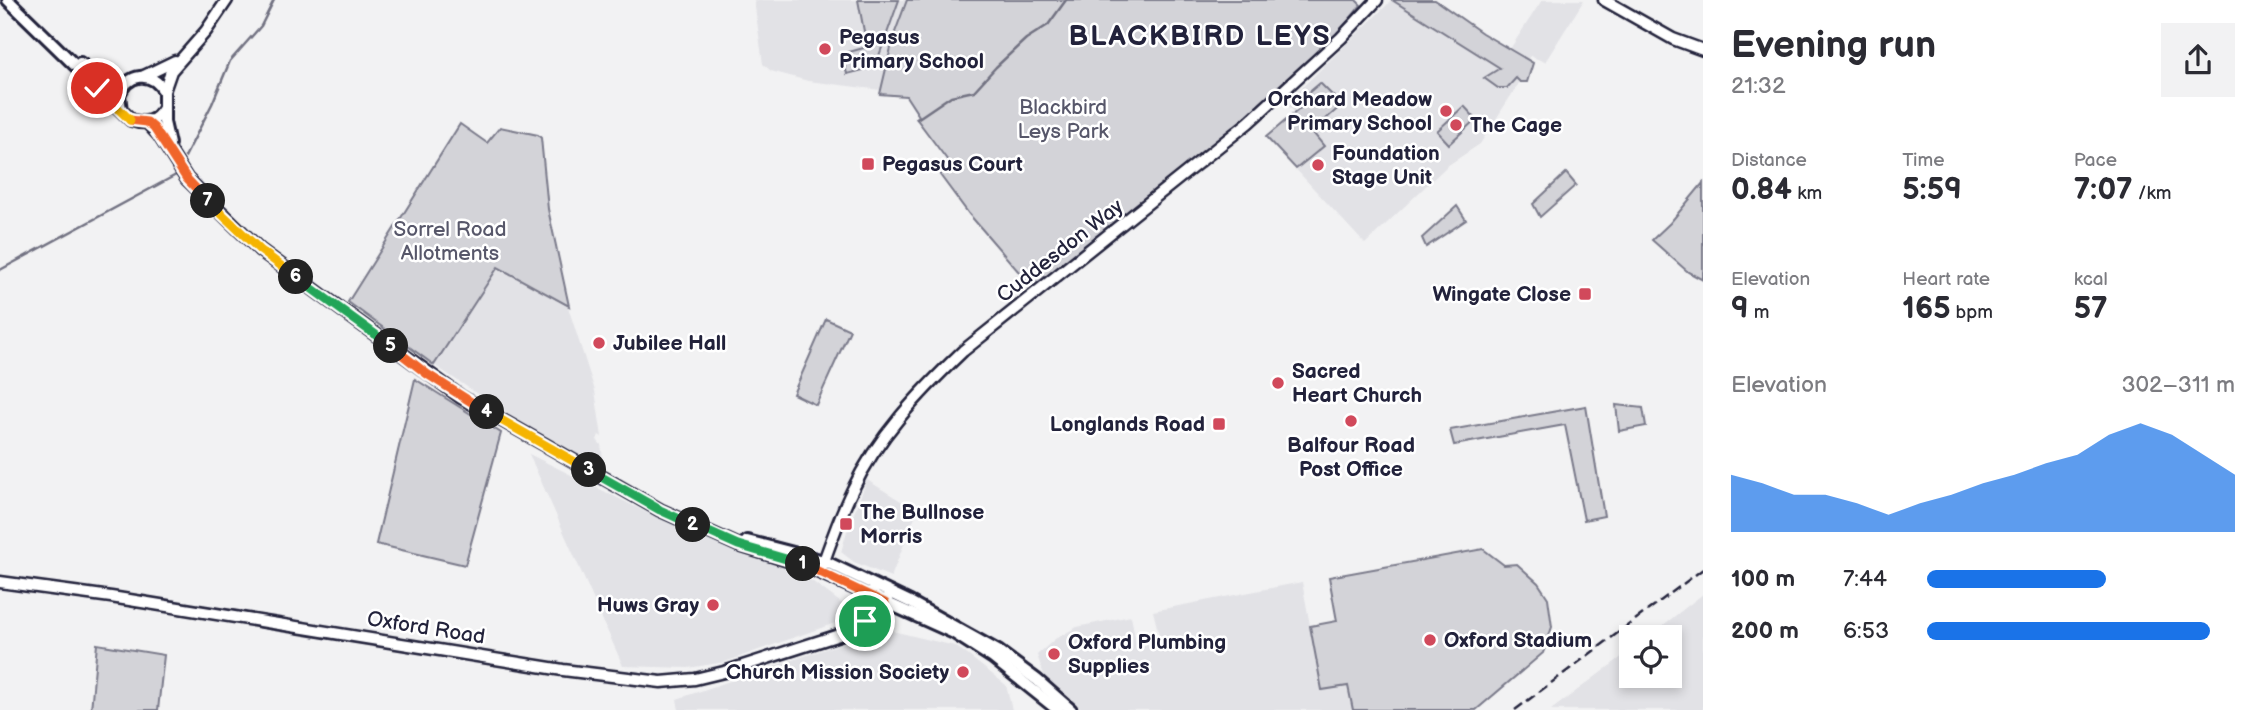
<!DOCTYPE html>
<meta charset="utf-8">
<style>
:root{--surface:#fff;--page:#f2f2f3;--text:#2b2b33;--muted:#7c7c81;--accent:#1a73e8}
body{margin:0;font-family:"Balsamiq Sans",sans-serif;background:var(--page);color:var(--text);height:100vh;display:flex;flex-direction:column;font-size:26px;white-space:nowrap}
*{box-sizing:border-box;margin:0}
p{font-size:23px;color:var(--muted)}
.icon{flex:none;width:38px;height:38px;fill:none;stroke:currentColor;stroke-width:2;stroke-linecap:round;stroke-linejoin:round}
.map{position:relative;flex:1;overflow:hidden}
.side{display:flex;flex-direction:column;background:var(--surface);width:560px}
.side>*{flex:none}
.buttons{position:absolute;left:1619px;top:625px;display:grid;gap:14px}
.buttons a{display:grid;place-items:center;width:63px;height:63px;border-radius:0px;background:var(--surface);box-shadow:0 4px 10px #0003;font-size:35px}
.pin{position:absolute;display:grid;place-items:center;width:60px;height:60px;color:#fff;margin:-30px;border:4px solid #fff;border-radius:50%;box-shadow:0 2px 7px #0007}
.km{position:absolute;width:35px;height:35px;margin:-18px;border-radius:50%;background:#222;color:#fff;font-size:19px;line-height:35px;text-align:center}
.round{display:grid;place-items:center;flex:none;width:74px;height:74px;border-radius:0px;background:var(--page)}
.head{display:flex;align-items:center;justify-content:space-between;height:119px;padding:0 28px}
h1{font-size:38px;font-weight:800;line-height:52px}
.stats{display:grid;grid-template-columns:repeat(3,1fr);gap:10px;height:119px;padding:7px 28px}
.stats div{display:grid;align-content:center}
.stats b{font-size:30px;font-weight:800}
.stats small{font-size:19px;font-weight:400}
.stats p{font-size:19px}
.chart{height:196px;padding:14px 28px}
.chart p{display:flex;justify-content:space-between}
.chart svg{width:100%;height:126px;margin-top:7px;fill:var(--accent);opacity:.7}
ul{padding:0 28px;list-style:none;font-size:23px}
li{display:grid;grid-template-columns:112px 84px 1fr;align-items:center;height:52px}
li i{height:18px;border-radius:9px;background:var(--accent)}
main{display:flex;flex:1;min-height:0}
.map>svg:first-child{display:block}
.built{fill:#e2e2e6}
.green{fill:#d3d3d8;stroke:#7a7a8a;stroke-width:2}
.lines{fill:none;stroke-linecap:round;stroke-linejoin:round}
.stream{stroke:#727282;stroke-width:2.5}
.tertiary-casing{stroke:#22223b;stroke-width:15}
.secondary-casing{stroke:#22223b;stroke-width:16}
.tertiary{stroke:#fff;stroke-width:10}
.secondary{stroke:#fff;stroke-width:10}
.rail{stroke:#22223b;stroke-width:2.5;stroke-dasharray:10 5;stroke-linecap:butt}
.split-1-casing{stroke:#fff;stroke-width:14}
.split-2-casing{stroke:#fff;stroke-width:14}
.split-3-casing{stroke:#fff;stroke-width:14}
.split-4-casing{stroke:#fff;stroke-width:14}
.split-5-casing{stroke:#fff;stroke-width:14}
.split-6-casing{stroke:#fff;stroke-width:14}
.split-7-casing{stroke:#fff;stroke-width:14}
.split-8-casing{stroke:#fff;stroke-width:14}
.split-9-casing{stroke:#fff;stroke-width:14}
.split-1{stroke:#f0652b;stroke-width:9}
.split-2{stroke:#22a559;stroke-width:9}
.split-3{stroke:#22a559;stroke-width:9}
.split-4{stroke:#f5b400;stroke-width:9}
.split-5{stroke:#f0652b;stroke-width:9}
.split-6{stroke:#22a559;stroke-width:9}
.split-7{stroke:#f5b400;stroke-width:9}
.split-8{stroke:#f0652b;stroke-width:9}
.split-9{stroke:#f5b400;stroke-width:9}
.poi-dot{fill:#d1495b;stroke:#fff;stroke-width:2.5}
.labels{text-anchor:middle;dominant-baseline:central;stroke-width:5;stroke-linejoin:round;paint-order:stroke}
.poi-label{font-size:21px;font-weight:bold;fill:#22223b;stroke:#fff;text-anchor:start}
.park-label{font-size:21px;fill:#57576a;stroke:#fff}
.street-label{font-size:21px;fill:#22223b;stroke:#fff}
.district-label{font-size:28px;font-weight:bold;letter-spacing:2px;fill:#22223b;stroke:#fff}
</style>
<main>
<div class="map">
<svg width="1703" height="710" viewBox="0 0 1703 710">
<rect width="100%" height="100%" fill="#f2f2f3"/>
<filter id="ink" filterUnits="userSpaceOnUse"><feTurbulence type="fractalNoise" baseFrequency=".0143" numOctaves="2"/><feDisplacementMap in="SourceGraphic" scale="14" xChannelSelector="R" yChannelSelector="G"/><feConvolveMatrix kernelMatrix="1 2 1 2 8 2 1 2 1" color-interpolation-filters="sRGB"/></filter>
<g filter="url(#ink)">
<g class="built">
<polygon points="754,0 907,0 894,35 881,90 808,81 771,71 763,64"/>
<polygon points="1392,0 1521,80 1480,144 1447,166 1365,244 1266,137 1294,112 1286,103"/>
<polygon points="1542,0 1584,0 1545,62 1530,56 1527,60 1510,49"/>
<polygon points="498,266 568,307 595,391 602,437 599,435 597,440 601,445 605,470 514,418 434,365"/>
<polygon points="529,454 656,517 793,567 852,611 838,622 725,662 688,668 623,666"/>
<polygon points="867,480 917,511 891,577 854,562 841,552 847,531"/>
<polygon points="1302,582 1322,690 1348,685 1353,710 1082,710 1044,675 1037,655 1055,639 1077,627 1131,616 1137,647 1161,643 1153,611"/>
<polygon points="1703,594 1703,710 1551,710 1631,650 1631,676 1670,676 1670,637 1648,637"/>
<polygon points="884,629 955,646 965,653 1006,685 1012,710 679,710 677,699"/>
</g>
<g class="green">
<polygon points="858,0 899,0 875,67 847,74 842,54 867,47"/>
<path d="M 907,0 L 1356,0 L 1361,5 C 1271,118 1149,203 1037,293 L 969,214 L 940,175 L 951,165 L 916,118 L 919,116 L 906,96 L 880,94 L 894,35 Z"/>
<polygon points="1392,0 1435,0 1482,33 1533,63 1527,82 1520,82 1516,78 1507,88 1498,88 1484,78 1500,68"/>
<polygon points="1320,83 1342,105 1326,119 1328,123 1317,132 1312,126 1309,128 1324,146 1296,169 1266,137 1304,105 1300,100"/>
<polygon points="1464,106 1476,119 1449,144 1437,131"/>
<polygon points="460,124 487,143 500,127 538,135 541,138 548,209 569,306 498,267 434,365 348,302"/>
<polygon points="1566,173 1576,185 1540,217 1533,204"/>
<polygon points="1703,183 1703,280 1688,272 1652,240 1670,223"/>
<polygon points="1457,206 1466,220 1426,247 1422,238"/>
<polygon points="826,319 850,330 816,405 793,394"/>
<polygon points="415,379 501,433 465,565 376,544"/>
<polygon points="1616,405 1643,408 1646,426 1619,431"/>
<polygon points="1586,406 1604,516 1584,520 1565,425 1454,445 1450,430"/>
<polygon points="1483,549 1504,565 1517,564 1538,583 1548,598 1552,627 1543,653 1476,710 1353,710 1348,686 1322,690 1310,626 1337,621 1329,577"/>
<polygon points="97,644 164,655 158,710 91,710"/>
</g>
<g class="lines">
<g class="stream">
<polyline points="917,119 951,96 974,91 996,67 1026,39 1048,25 1066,0"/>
<polyline points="185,157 212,104 230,61 261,26 274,0"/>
<polyline points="0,270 176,175"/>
</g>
<defs>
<g id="tertiary">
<polyline points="1604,0 1673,39 1703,50"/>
<polyline points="144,76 175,61"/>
<polyline points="164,91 171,71 206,31 227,0"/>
<path d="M 820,572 C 830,545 839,517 852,491 C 877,437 920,392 963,351 L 1248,123 L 1341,38 L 1377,0"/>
<polyline points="0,582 111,597 563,670 661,682 695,679 724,672 842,634 865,621 885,603 888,596"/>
<polyline points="850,627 864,611 874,590"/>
</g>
<g id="secondary">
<path d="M 8,0 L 131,120 C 145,125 156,122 164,108"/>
<polyline points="80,63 105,80 126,83"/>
<path d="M 121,110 L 119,95 C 128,73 151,70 164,91 L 164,122 L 169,144"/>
<polyline points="147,122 159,135 187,179 260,250 461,397 660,510 738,545 803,565 954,633 993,658 1058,710"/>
<polyline points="747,541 824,561 910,602 998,651 1037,680 1071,710"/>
</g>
</defs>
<use href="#tertiary" class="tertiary-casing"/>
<use href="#secondary" class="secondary-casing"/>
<use href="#tertiary" class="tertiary"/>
<use href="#secondary" class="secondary"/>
<polyline class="rail" points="1515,710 1703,569"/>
</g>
</g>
<g class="lines" filter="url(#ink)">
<defs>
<polyline id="split-1" points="803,564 885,603 865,621"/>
<polyline id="split-2" points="693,525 738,545 803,564"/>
<polyline id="split-3" points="589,470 660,510 693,525"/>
<polyline id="split-4" points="487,412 589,470"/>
<polyline id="split-5" points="391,346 427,374 487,412"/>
<polyline id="split-6" points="296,277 391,346"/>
<polyline id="split-7" points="208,201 260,250 296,277"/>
<polyline id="split-8" points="130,120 147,122 154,128 187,179 208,201"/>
<polyline id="split-9" points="97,88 130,120"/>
</defs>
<use href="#split-1" class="split-1-casing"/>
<use href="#split-2" class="split-2-casing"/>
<use href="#split-3" class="split-3-casing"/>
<use href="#split-4" class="split-4-casing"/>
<use href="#split-5" class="split-5-casing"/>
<use href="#split-6" class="split-6-casing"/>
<use href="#split-7" class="split-7-casing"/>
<use href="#split-8" class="split-8-casing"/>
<use href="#split-9" class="split-9-casing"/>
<use href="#split-1" class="split-1"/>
<use href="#split-2" class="split-2"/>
<use href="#split-3" class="split-3"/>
<use href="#split-4" class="split-4"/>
<use href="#split-5" class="split-5"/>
<use href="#split-6" class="split-6"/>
<use href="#split-7" class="split-7"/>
<use href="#split-8" class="split-8"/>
<use href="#split-9" class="split-9"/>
</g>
<g class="poi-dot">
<circle cx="825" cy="49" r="7"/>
<circle cx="1446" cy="111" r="7"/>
<circle cx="1456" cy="125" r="7"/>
<rect x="861" y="157" width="14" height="14" rx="3.5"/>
<circle cx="1318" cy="165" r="7"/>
<rect x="1578" y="287" width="14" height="14" rx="3.5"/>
<circle cx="599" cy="343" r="7"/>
<circle cx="1278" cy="383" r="7"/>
<circle cx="1351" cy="421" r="7"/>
<rect x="1212" y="417" width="14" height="14" rx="3.5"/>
<rect x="839" y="517" width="14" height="14" rx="3.5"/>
<circle cx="713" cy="605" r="7"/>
<circle cx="1430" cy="640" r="7"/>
<circle cx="1054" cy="654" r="7"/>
<circle cx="963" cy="672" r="7"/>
</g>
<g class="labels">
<g class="poi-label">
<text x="839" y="37">Pegasus<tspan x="839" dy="24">Primary School</tspan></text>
<text x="1432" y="99" text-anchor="end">Orchard Meadow<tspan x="1432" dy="24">Primary School</tspan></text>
<text x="1470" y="125">The Cage</text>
<text x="1332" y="153">Foundation<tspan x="1332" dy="24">Stage Unit</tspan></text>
<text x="882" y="164">Pegasus Court</text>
<text x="1571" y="294" text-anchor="end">Wingate Close</text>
<text x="613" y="343">Jubilee Hall</text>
<text x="1292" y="371">Sacred<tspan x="1292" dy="24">Heart Church</tspan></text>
<text x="1205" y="424" text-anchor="end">Longlands Road</text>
<text x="1351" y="445" text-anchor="middle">Balfour Road<tspan x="1351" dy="24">Post Office</tspan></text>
<text x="860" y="512">The Bullnose<tspan x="860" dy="24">Morris</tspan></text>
<text x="699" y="605" text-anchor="end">Huws Gray</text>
<text x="1444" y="640">Oxford Stadium</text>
<text x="1068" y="642">Oxford Plumbing<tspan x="1068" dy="24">Supplies</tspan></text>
<text x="949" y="672" text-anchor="end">Church Mission Society</text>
</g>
<g class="park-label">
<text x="1063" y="107">Blackbird<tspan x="1063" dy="24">Leys Park</tspan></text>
<text x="450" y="229">Sorrel Road<tspan x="450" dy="24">Allotments</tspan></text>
</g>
<g class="street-label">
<text transform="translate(1060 251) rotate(-38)">Cuddesdon Way</text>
<text transform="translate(426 628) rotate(9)">Oxford Road</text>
</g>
<g class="district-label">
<text x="1200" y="36">BLACKBIRD LEYS</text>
</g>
</g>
</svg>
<div class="buttons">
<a><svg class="icon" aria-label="locate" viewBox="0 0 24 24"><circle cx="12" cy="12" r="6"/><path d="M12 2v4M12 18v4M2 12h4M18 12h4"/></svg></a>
</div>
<div class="pin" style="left:865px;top:621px;background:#1e9e55"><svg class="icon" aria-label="arrive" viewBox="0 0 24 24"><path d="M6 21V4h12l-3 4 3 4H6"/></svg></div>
<div class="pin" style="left:97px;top:88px;background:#d93025"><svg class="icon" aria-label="check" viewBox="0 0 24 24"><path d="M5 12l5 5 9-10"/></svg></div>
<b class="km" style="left:803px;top:564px">1</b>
<b class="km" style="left:693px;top:525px">2</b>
<b class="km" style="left:589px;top:470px">3</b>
<b class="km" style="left:487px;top:412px">4</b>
<b class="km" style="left:391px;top:346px">5</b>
<b class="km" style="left:296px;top:277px">6</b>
<b class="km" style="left:208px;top:201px">7</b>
</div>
<section class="side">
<div class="head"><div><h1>Evening run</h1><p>21:32</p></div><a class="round"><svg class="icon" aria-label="share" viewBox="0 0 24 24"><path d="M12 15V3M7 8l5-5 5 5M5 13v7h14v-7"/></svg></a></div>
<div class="stats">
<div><p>Distance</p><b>0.84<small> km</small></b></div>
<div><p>Time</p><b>5:59</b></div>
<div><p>Pace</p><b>7:07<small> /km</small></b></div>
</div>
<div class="stats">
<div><p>Elevation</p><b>9<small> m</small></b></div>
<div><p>Heart rate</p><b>165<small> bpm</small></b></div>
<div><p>kcal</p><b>57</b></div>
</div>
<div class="chart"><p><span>Elevation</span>302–311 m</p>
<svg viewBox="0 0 160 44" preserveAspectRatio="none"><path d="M0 44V24L10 27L20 31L30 31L40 34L50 38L60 34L70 31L80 27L90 24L100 20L110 17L120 10L130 6L140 10L150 17L160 24V44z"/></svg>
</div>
<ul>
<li><b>100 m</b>7:44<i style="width:58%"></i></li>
<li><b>200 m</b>6:53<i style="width:92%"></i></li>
</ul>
</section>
</main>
